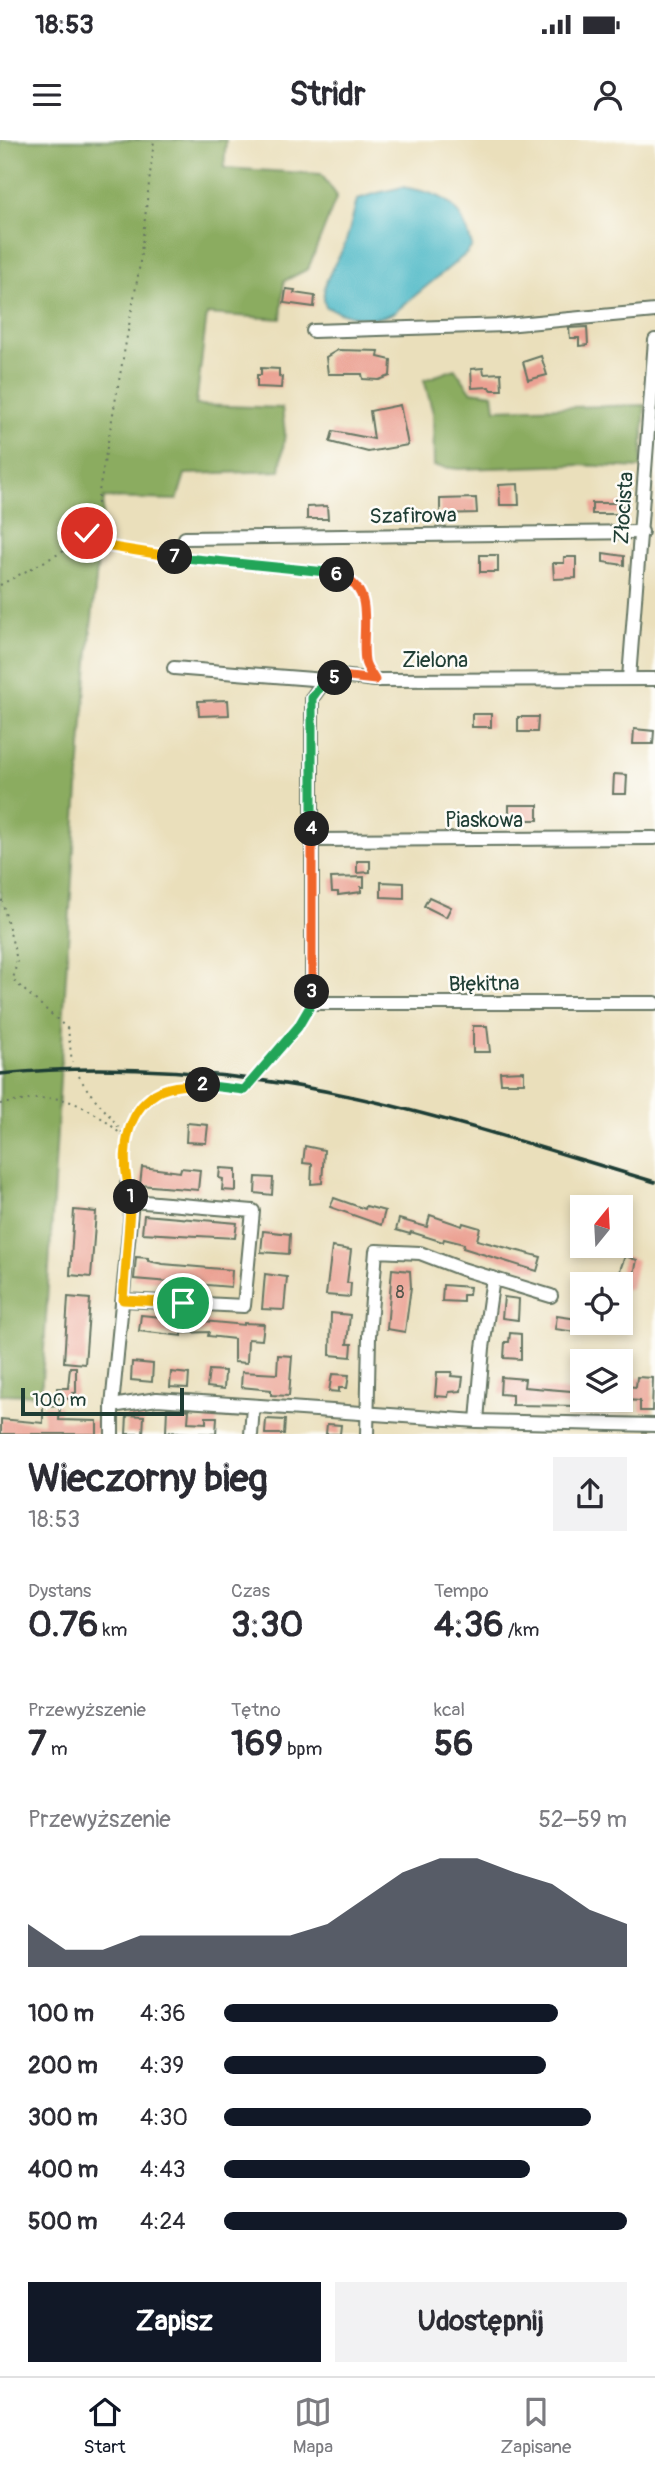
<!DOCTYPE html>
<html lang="pl">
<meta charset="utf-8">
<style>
:root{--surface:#fff;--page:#f2f2f3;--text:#2b2b33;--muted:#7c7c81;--line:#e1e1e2;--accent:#111827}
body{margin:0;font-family:Pangolin,sans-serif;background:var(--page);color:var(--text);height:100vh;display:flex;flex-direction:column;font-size:26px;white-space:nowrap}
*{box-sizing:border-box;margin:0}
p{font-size:23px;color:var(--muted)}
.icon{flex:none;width:38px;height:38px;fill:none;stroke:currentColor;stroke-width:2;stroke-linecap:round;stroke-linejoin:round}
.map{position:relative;height:1294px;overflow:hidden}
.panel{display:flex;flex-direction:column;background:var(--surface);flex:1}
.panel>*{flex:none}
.needle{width:46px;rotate:18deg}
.tools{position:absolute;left:570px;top:1055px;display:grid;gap:14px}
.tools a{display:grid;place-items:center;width:63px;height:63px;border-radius:0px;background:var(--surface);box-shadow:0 4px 10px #0003;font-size:35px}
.scale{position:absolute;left:21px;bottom:18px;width:163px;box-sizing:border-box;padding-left:7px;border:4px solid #1f3d34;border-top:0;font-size:19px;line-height:24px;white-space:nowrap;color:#1f3d34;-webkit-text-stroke:5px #fdfcf7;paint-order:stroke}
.pin{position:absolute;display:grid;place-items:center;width:60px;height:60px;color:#fff;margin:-30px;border:4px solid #fff;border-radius:50%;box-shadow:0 2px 7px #0007}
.km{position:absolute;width:35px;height:35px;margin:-18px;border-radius:50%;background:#222;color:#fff;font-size:19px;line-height:35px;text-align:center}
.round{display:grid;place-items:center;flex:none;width:74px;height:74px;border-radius:0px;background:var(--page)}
.headline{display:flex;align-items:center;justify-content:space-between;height:119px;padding:0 28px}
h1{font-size:38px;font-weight:800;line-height:52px}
.figures{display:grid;grid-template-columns:repeat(3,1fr);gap:10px;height:119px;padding:7px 28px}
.figures div{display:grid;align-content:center}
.figures b{font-size:35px;font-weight:800}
.figures small{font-size:19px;font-weight:400}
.figures p{font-size:19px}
.chart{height:196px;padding:14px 28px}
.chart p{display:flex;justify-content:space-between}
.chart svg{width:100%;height:126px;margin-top:7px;fill:var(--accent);opacity:.7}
.cta{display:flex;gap:14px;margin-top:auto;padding:14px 28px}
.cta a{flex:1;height:80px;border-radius:0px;background:var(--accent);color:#fff;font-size:28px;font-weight:800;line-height:80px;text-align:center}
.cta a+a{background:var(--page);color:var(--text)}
ul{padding:0 28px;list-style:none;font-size:23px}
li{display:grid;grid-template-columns:112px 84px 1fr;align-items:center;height:52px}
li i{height:18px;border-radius:9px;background:var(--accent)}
.status{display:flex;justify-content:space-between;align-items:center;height:49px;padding:0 35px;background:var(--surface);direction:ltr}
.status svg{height:19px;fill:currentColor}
header{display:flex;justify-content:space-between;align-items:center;height:91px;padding:0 28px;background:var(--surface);font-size:32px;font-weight:800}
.dock{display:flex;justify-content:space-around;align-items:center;height:98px;border-top:2px solid var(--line);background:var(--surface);font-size:19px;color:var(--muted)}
.dock a{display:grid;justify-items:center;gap:4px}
.dock .selected{color:var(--accent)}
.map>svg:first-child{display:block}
.forest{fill:#8bac60;stroke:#55744a;stroke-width:2}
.water{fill:#4bb8c6;stroke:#357a7d;stroke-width:2}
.building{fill:#eba193}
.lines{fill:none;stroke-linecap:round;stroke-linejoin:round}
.minor-casing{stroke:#667663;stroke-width:16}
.path{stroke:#667663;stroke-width:2;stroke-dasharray:2 5;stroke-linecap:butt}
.minor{stroke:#fff;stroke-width:12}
.rail{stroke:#1f3d34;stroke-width:3.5}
.split-1-casing{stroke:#fff;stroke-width:14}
.split-2-casing{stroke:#fff;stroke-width:14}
.split-3-casing{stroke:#fff;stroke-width:14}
.split-4-casing{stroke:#fff;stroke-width:14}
.split-5-casing{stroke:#fff;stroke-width:14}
.split-6-casing{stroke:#fff;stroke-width:14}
.split-7-casing{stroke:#fff;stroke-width:14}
.split-8-casing{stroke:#fff;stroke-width:14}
.split-1{stroke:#f5b400;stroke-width:9}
.split-2{stroke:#f5b400;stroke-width:9}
.split-3{stroke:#22a559;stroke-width:9}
.split-4{stroke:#f0652b;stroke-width:9}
.split-5{stroke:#22a559;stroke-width:9}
.split-6{stroke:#f0652b;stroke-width:9}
.split-7{stroke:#22a559;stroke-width:9}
.split-8{stroke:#f5b400;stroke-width:9}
.labels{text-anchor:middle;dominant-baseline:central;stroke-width:5;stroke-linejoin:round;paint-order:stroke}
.number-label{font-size:18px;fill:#52564c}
.street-label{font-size:21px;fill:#1f3d34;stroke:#fdfcf7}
</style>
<div class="status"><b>18:53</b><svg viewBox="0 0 49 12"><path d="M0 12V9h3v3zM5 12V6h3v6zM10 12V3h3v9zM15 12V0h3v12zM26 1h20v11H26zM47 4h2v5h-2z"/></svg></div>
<header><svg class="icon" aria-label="menu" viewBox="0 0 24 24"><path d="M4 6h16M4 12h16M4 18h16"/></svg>Stridr<svg class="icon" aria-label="person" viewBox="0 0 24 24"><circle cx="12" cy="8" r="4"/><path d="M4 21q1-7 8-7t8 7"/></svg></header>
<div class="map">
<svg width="655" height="1295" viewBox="0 0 655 1295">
<rect width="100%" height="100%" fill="#fdfcf7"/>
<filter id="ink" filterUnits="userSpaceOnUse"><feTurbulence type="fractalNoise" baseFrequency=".0143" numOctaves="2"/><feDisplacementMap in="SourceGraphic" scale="14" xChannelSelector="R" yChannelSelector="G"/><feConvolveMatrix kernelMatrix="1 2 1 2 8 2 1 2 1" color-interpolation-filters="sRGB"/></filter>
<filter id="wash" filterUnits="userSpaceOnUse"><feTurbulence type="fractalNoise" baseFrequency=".00686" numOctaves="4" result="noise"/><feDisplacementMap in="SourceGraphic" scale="28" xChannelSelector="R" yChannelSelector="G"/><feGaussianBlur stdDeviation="1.57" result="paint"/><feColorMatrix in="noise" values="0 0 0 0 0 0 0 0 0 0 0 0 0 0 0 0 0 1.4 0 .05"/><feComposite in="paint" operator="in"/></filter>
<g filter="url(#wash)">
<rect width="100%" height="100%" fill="#eadfbb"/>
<g class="forest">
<path d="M 0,0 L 226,0 L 224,28 L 321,34 L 337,56 L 308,129 L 284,141 L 281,179 L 207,174 L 196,265 L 282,268 L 285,293 L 280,331 L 185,334 L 177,360 L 104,358 C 96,437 88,516 82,595 C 65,815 56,1035 41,1255 L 0,1254 Z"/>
<polygon points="455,229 471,251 493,254 495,269 645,265 641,328 578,325 459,329 434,326 433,273 424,240"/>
</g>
<path class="water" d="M 402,47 C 445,54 460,62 472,106 L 467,113 L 395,172 C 372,184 348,176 326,167 C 317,145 337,124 345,104 C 350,90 353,74 357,60 C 372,52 386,52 402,47 Z"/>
<g id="blocks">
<g class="building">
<polygon points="286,149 295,150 294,153 315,156 314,167 284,163"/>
<polygon points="587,187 588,205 579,206 579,198 570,198 569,188"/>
<polygon points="338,210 379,211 378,217 391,220 390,236 379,240 363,239 362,234 328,234 326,217"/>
<polygon points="541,216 547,235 528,240 523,222"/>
<polygon points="261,228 279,229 279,236 282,237 281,248 257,247 257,235 261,235"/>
<polygon points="483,228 484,234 501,233 502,250 492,250 489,247 472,248 471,229"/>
<polygon points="400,265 408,305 368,312 330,302 333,291 374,299 370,271"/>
<polygon points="518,344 519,365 500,365 499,345"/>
<polygon points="476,358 477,373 440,374 440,359"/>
<polygon points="592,363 623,363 622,374 592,374"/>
<polygon points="327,366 328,379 307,379 307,367"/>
<polygon points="603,413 624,416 624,425 603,422"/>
<rect x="480" y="415" width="18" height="17"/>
<polygon points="564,417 576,417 576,438 554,439 553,423 564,423"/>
<polygon points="228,560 229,575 199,576 198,561"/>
<rect x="472" y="574" width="19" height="13"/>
<polygon points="518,577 538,577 537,592 518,592"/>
<polygon points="634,589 654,591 653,604 633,604"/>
<polygon points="614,634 627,635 626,654 613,654"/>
<rect x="509" y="665" width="29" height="15"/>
<polygon points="357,721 370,721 370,732 357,733"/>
<polygon points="364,737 364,747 361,747 361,752 338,755 338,752 332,752 331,738"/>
<polygon points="381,742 404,743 404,758 381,757"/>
<polygon points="429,757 451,767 446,777 424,766"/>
<polygon points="473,886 487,886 490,912 473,912"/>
<polygon points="524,931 524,943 501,943 500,932"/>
<polygon points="187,983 208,985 206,1003 186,1002"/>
<polygon points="305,1006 324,1010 322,1043 311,1044 312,1024 303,1023"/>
<polygon points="142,1027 180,1032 181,1028 200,1030 198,1050 140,1045"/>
<polygon points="220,1028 236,1029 236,1051 222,1050 223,1039 219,1038"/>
<polygon points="256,1037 273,1038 272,1055 255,1053"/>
<polygon points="334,1058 365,1069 366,1066 385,1071 381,1085 330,1067"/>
<polygon points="74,1070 96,1072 91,1137 70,1135"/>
<polygon points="144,1075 237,1083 235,1098 142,1093"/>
<polygon points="430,1075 462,1086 463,1083 480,1088 477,1100 541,1117 537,1131 463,1108 464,1104 444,1099 443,1102 411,1092 410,1094 396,1090 399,1079 427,1087"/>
<polygon points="263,1091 290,1094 289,1114 261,1112"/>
<polygon points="332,1107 351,1110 347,1143 351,1143 350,1157 326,1155"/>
<polygon points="625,1116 637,1120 631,1149 623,1149 617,1139"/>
<polygon points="136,1117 148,1118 148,1121 163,1124 232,1130 231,1147 134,1139"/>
<polygon points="392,1129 410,1131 411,1147 405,1192 387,1189"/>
<polygon points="265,1134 287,1137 284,1170 262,1169"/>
<polygon points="443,1145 470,1147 469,1155 463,1155 463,1162 442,1161"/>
<polygon points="68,1157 90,1159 85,1224 64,1222"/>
<polygon points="504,1157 519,1159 518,1180 502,1178"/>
<polygon points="331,1173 350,1175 347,1204 352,1204 351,1217 330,1215"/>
<polygon points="141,1175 244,1185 244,1183 264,1184 262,1200 248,1199 247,1223 234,1222 234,1199 208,1196 209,1192 182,1193 182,1196 139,1191"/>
<polygon points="557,1176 578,1179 576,1192 555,1189"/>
<polygon points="510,1193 521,1194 521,1219 504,1218 505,1202 509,1202"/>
<polygon points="278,1215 292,1216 289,1256 271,1255 271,1250 241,1247 242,1232 277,1234"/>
<polygon points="132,1222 153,1224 152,1242 131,1240"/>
<polygon points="70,1227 76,1227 76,1253 73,1253 73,1259 57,1258 57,1248 68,1248"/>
<polygon points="209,1230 225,1231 224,1249 207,1247"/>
<polygon points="171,1232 189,1234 188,1248 170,1247"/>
<polygon points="437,1232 452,1232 451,1236 463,1237 461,1251 449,1252 448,1257 435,1256"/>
<polygon points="332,1234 349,1235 347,1248 339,1248 339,1252 329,1251"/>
<polygon points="501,1237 525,1239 524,1247 583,1252 583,1266 512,1265 512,1255 500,1254"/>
<polygon points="637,1237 653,1238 652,1271 640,1271 640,1261 625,1260 626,1246 636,1247"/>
<polygon points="43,1265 60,1266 59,1280 97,1281 97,1294 1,1294 1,1279 43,1283"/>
<polygon points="167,1268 189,1270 188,1282 206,1283 206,1277 217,1277 216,1294 166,1292"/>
<polygon points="127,1275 144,1276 143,1294 126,1294"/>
<polygon points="266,1279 285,1280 284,1294 265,1294"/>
<polygon points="327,1284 341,1285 340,1294 326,1294"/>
</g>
</g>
</g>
<g filter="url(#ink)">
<use href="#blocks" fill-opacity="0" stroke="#667663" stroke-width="2"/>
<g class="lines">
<defs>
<g id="minor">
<polyline points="313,191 506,185 655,171"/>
<polyline points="185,398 642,392"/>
<polyline points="174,528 325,540 341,536 375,540 655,539"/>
<polyline points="629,538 655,200"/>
<polyline points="325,540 312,558 312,863 655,863"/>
<polyline points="312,700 655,698"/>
<polyline points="123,1160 244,1166 253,1071 132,1061"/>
<polyline points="112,1266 157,1259 477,1281 655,1285"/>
<polyline points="477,1281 483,1208 493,1138"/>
<polyline points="112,1295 112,1266 132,1061 127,1044"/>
<polyline points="251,1295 253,1266"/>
<polyline points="367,1295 369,1196 376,1111 420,1113 462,1129 551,1156"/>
</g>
</defs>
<use href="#minor" class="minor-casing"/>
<g class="path">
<path d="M 81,402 L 170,416 L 325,432 C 332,434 341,435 348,438 C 372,452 365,500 365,524 L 367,527"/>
<polyline points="0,445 81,402 96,368 139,130 154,0"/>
<polyline points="0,753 17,820 13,840 68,889 72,922"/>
<path d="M 79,936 C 91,959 111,973 124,996"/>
<path d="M 0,964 C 18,962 42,956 60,959 C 84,964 109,981 125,999"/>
<path d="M 127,1032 C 126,1022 124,1010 126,1000 C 138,937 196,943 244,950 L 298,887 L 306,873"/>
</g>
<use href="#minor" class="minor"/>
<path class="rail" d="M 0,934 C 112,922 238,932 349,956 C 452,978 554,1012 655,1042"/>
</g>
</g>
<g class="lines" filter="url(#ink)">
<defs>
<polyline id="split-1" points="131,1057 123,1160 183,1163"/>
<path id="split-2" d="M 131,1057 C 121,1025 122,979 151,957 C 165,945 185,945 203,945"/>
<polyline id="split-3" points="203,945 244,950 298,887 312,863 312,852"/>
<polyline id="split-4" points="312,689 312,852"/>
<polyline id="split-5" points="312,689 312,558 325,540 335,538"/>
<path id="split-6" d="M 335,538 L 341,536 L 375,540 C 372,534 366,528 365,521 C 360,490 378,447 337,435"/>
<polyline id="split-7" points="175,417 326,432 337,435"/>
<polyline id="split-8" points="87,393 81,402 175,417"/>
</defs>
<use href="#split-1" class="split-1-casing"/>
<use href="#split-2" class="split-2-casing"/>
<use href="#split-3" class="split-3-casing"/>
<use href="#split-4" class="split-4-casing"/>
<use href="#split-5" class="split-5-casing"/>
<use href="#split-6" class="split-6-casing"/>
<use href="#split-7" class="split-7-casing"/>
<use href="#split-8" class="split-8-casing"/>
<use href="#split-1" class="split-1"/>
<use href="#split-2" class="split-2"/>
<use href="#split-3" class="split-3"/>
<use href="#split-4" class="split-4"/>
<use href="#split-5" class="split-5"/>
<use href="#split-6" class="split-6"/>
<use href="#split-7" class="split-7"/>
<use href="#split-8" class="split-8"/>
</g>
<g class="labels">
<g class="number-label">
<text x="400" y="1152">8</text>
</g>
<g class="street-label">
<text transform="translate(624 368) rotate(-86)">Złocista</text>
<text transform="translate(413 376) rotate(-1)">Szafirowa</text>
<text x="435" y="520">Zielona</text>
<text x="484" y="680">Piaskowa</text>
<text transform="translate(484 844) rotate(-1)">Błękitna</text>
</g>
</g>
</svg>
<div class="tools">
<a><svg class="needle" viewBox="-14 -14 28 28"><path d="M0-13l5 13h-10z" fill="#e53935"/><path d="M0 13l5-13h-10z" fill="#7c7c81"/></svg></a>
<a><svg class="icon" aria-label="locate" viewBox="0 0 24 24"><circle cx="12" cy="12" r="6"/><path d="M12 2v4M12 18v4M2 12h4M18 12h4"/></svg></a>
<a><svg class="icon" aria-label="layers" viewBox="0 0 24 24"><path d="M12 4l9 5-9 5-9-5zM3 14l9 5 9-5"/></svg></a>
</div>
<div class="scale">100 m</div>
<div class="pin" style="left:183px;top:1163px;background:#1e9e55"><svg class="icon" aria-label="arrive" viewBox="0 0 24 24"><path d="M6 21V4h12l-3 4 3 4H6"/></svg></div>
<div class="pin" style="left:87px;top:393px;background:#d93025"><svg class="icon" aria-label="check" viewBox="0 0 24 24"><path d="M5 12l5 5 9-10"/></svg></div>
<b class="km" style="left:131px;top:1057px">1</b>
<b class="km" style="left:203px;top:945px">2</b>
<b class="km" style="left:312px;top:852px">3</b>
<b class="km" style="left:312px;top:689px">4</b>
<b class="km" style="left:335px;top:538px">5</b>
<b class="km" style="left:337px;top:435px">6</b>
<b class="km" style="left:175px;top:417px">7</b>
</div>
<section class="panel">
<div class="headline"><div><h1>Wieczorny bieg</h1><p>18:53</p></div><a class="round"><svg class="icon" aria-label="share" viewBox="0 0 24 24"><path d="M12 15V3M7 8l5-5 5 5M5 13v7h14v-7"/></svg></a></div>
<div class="figures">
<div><p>Dystans</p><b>0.76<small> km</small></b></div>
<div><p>Czas</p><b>3:30</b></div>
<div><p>Tempo</p><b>4:36<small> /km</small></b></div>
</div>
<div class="figures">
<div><p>Przewyższenie</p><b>7<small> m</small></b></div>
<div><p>Tętno</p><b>169<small> bpm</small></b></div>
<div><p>kcal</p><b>56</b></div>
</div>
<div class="chart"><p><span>Przewyższenie</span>52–59 m</p>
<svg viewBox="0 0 160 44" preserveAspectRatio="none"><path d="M0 44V29L10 38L20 38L30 33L40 33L50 33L60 33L70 33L80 29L90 20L100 11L110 6L120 6L130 11L140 15L150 24L160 29V44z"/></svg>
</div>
<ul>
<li><b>100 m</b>4:36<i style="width:83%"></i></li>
<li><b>200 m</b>4:39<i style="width:80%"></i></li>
<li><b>300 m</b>4:30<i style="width:91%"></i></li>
<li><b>400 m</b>4:43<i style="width:76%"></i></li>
<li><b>500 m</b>4:24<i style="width:100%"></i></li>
</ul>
<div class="cta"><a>Zapisz</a><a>Udostępnij</a></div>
</section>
<nav class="dock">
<a class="selected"><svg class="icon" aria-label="home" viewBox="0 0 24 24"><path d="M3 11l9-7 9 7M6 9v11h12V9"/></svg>Start</a>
<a><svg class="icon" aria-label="map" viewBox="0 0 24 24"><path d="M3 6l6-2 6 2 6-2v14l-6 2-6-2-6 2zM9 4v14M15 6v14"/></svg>Mapa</a>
<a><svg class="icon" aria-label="saved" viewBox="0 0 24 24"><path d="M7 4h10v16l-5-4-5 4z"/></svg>Zapisane</a>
</nav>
